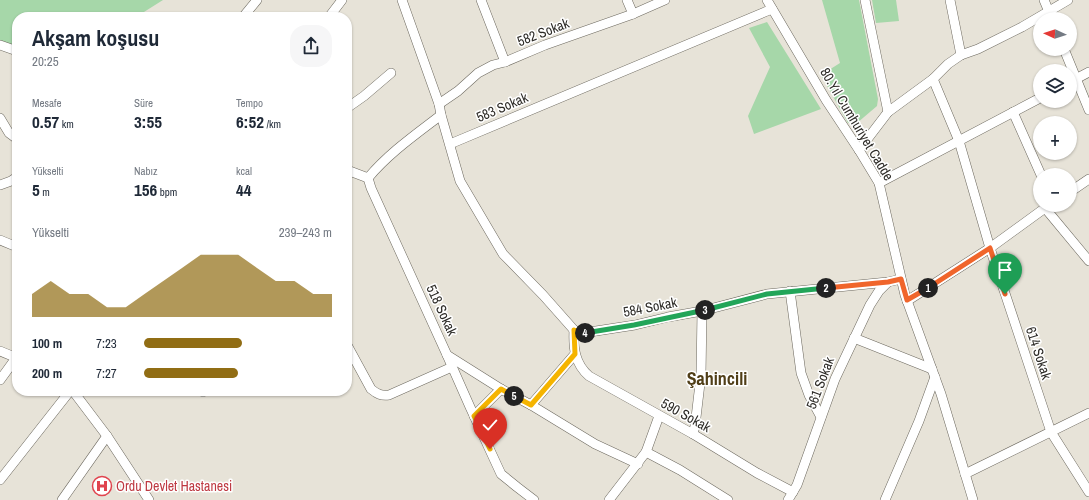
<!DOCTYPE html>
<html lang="tr">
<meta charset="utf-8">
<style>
:root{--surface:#fff;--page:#f6f6f7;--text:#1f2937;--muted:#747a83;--accent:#916d14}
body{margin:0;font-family:"Archivo Narrow",sans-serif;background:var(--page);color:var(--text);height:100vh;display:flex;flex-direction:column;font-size:15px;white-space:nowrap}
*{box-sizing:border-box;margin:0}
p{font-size:13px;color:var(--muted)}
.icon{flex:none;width:22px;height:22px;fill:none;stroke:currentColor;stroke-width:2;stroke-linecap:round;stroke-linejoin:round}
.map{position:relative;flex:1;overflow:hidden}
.sheet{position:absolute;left:12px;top:12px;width:340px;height:384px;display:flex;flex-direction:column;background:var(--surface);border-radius:16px;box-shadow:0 1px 3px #0004}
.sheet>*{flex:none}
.needle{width:26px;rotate:273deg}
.tools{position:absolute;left:1033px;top:12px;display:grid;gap:8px}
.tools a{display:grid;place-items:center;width:44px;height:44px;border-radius:50%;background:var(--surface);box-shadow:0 1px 3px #0004;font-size:20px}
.pin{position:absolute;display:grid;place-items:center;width:34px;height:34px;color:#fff;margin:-41px -17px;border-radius:50% 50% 50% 0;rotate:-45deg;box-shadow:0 0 4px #0007}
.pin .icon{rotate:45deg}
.km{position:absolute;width:20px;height:20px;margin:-10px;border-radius:50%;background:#222;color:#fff;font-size:11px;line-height:20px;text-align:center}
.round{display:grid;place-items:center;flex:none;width:42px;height:42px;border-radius:16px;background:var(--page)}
.overview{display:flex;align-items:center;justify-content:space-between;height:68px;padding:0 20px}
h1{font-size:22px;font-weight:700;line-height:30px}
.metrics{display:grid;grid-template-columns:repeat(3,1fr);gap:6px;height:68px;padding:4px 20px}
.metrics div{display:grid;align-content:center}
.metrics b{font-size:17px;font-weight:700}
.metrics small{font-size:11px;font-weight:400}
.metrics p{font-size:11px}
.chart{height:112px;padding:8px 20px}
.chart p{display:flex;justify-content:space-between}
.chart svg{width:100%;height:72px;margin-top:4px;fill:var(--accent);opacity:.7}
ul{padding:0 20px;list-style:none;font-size:13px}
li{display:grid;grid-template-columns:64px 48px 1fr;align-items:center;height:30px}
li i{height:10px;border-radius:5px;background:var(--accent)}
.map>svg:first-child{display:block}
.green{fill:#a6d7a9}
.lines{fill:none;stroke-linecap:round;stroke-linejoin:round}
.minor-casing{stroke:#6d695f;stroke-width:10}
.minor{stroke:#fff;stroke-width:9}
.split-1-casing{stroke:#fff;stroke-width:8}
.split-2-casing{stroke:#fff;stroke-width:8}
.split-3-casing{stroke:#fff;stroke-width:8}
.split-4-casing{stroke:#fff;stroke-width:8}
.split-5-casing{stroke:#fff;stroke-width:8}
.split-6-casing{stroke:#fff;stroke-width:8}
.split-1{stroke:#f0652b;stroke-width:5}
.split-2{stroke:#f0652b;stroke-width:5}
.split-3{stroke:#22a559;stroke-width:5}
.split-4{stroke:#22a559;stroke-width:5}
.split-5{stroke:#f5b400;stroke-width:5}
.split-6{stroke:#f5b400;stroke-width:5}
.labels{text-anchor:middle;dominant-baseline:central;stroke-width:3;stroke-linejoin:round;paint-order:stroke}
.street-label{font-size:14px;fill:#2e2c28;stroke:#fff}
.health-label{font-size:14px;fill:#be3a42;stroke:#fff;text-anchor:start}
.district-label{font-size:18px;font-weight:bold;fill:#503e17;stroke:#fff}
</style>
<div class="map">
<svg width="1089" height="500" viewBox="0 0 1089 500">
<rect width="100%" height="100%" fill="#e7e3d8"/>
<g class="green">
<polygon points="0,0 163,0 136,17 17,17 17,46 0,41"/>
<polygon points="822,0 859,0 878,99 877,106 857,123 848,123 821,75 840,63"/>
<polygon points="872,0 896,0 899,21 876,23"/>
<polygon points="767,22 821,109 754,134 748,116 770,67 749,28"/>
</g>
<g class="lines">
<defs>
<g id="minor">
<polyline points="402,0 439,104 441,115 460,181 503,254 543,295 574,330 577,332 583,333 635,325 668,317 702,311 767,294 888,282 901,279"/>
<polyline points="481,0 505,62"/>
<polyline points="627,0 633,14"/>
<polyline points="767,0 826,100 859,150 879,183 905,295 941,394 973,500"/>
<polyline points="865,0 888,112"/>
<polyline points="950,0 961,55"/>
<polyline points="1044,0 1052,19"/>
<polyline points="243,17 257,0"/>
<polyline points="329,17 342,0"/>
<polyline points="0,45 17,51"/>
<polyline points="1064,49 1089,110"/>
<polyline points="933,79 959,141 990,248 1051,432 1089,492"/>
<polyline points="1070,82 1089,72"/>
<polyline points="439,104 458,91 478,73 493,65 505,62 545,45 633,14 665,0"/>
<polyline points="347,108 364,96 391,73"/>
<polyline points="1013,112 1041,175"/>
<polyline points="0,118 9,133 17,139"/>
<polyline points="450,144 772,9"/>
<polyline points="859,150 888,112 933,79 948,64 961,55 978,49 1022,27 1068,0"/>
<polyline points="347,170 368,178 371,188 447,355 470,407 501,474 517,487 534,500"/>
<path d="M 368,178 C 389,153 415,135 441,115"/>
<polyline points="879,183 1040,98"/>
<polyline points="0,185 11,181 17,177"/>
<polyline points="1070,192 1089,179"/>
<polyline points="1045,208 1089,261"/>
<polyline points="0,240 17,247"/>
<polyline points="790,291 801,373 809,395 821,417"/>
<polyline points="907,301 990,248 1045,208 1050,205"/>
<path d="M 574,330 C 573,348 575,364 589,376 L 693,434 L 757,473 L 793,492"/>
<polyline points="854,338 932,369"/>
<path d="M 347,345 L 371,389 C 377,394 381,396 389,395 L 452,367"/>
<polyline points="0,351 17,358"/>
<polyline points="447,355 501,389 531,405 595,444 638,464"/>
<polyline points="0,380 16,358"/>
<polyline points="73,391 107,436 149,500"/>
<polyline points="202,391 203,392"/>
<polyline points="531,405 575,354"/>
<polyline points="474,416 501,389"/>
<polyline points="693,434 695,426 701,375 702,311"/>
<polyline points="646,452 680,470 728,500"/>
<polyline points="965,474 1089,413"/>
<polyline points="0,480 70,391"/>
<polyline points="62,500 107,436"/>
<polyline points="609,500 646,452 659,416"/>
<polyline points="788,500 797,485 835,379 870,305 879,291 888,282"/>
<polyline points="885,500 919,421 935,377"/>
</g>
</defs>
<use href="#minor" class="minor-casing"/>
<use href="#minor" class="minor"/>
</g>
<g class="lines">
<defs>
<polyline id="split-1" points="928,288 990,248 1005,294"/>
<polyline id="split-2" points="826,288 888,282 901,279 907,300 928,288"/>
<polyline id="split-3" points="705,310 767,294 826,288"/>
<polyline id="split-4" points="585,333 634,325 705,310"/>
<polyline id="split-5" points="514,396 531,405 575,354 574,330 583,333 585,333"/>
<polyline id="split-6" points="490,449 474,416 501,389 514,396"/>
</defs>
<use href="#split-1" class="split-1-casing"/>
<use href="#split-2" class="split-2-casing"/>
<use href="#split-3" class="split-3-casing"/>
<use href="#split-4" class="split-4-casing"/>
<use href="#split-5" class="split-5-casing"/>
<use href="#split-6" class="split-6-casing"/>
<use href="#split-1" class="split-1"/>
<use href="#split-2" class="split-2"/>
<use href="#split-3" class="split-3"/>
<use href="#split-4" class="split-4"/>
<use href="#split-5" class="split-5"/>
<use href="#split-6" class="split-6"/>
</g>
<defs>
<symbol id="hospital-ring" viewBox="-11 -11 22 22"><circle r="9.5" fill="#fff" stroke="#e0444e" stroke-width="1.5"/><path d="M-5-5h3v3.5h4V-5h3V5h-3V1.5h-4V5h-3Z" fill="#e0444e"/></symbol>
</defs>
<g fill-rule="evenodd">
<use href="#hospital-ring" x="91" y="475" width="22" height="22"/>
</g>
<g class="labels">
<g class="street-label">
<text transform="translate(543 32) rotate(-21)">582 Sokak</text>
<text transform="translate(502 107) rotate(-23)">583 Sokak</text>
<text transform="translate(857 124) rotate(59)">80.Yıl Cumhuriyet Cadde</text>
<text transform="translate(650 307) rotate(-11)">584 Sokak</text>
<text transform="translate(442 310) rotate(65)">518 Sokak</text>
<text transform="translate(1039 353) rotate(72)">614 Sokak</text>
<text transform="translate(820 383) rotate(-69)">561 Sokak</text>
<text transform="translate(686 415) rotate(29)">590 Sokak</text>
</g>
<g class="health-label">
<text x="116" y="486">Ordu Devlet Hastanesi</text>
</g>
<g class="district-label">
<text x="717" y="378">Şahincili</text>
</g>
</g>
</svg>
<div class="tools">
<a><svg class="needle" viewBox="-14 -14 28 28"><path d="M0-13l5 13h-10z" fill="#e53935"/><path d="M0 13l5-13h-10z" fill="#747a83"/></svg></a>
<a><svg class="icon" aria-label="layers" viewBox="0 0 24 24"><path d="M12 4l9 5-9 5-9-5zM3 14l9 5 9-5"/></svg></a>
<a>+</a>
<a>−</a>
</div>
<div class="pin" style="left:1005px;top:294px;background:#1e9e55"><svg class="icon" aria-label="arrive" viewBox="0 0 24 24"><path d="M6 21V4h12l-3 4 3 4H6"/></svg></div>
<div class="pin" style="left:490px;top:449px;background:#d93025"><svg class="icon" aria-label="check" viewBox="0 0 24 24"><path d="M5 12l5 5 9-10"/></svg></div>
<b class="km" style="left:928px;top:288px">1</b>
<b class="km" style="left:826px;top:288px">2</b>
<b class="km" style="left:705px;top:310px">3</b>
<b class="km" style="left:585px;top:333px">4</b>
<b class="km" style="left:514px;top:396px">5</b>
<section class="sheet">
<div class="overview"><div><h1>Akşam koşusu</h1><p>20:25</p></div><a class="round"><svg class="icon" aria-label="share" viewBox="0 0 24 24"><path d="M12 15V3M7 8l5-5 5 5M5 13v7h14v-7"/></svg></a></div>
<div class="metrics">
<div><p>Mesafe</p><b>0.57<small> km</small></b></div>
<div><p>Süre</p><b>3:55</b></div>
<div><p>Tempo</p><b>6:52<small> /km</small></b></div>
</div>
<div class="metrics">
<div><p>Yükselti</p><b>5<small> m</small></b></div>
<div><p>Nabız</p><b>156<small> bpm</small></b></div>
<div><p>kcal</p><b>44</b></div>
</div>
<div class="chart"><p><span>Yükselti</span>239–243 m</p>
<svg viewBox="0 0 160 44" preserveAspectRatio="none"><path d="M0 44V30L10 22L20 30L30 30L40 38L50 38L60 30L70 22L80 14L90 6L100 6L110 6L120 14L130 22L140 22L150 30L160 30V44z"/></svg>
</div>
<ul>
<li><b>100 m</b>7:23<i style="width:52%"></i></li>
<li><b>200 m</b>7:27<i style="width:50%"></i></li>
</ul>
</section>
</div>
